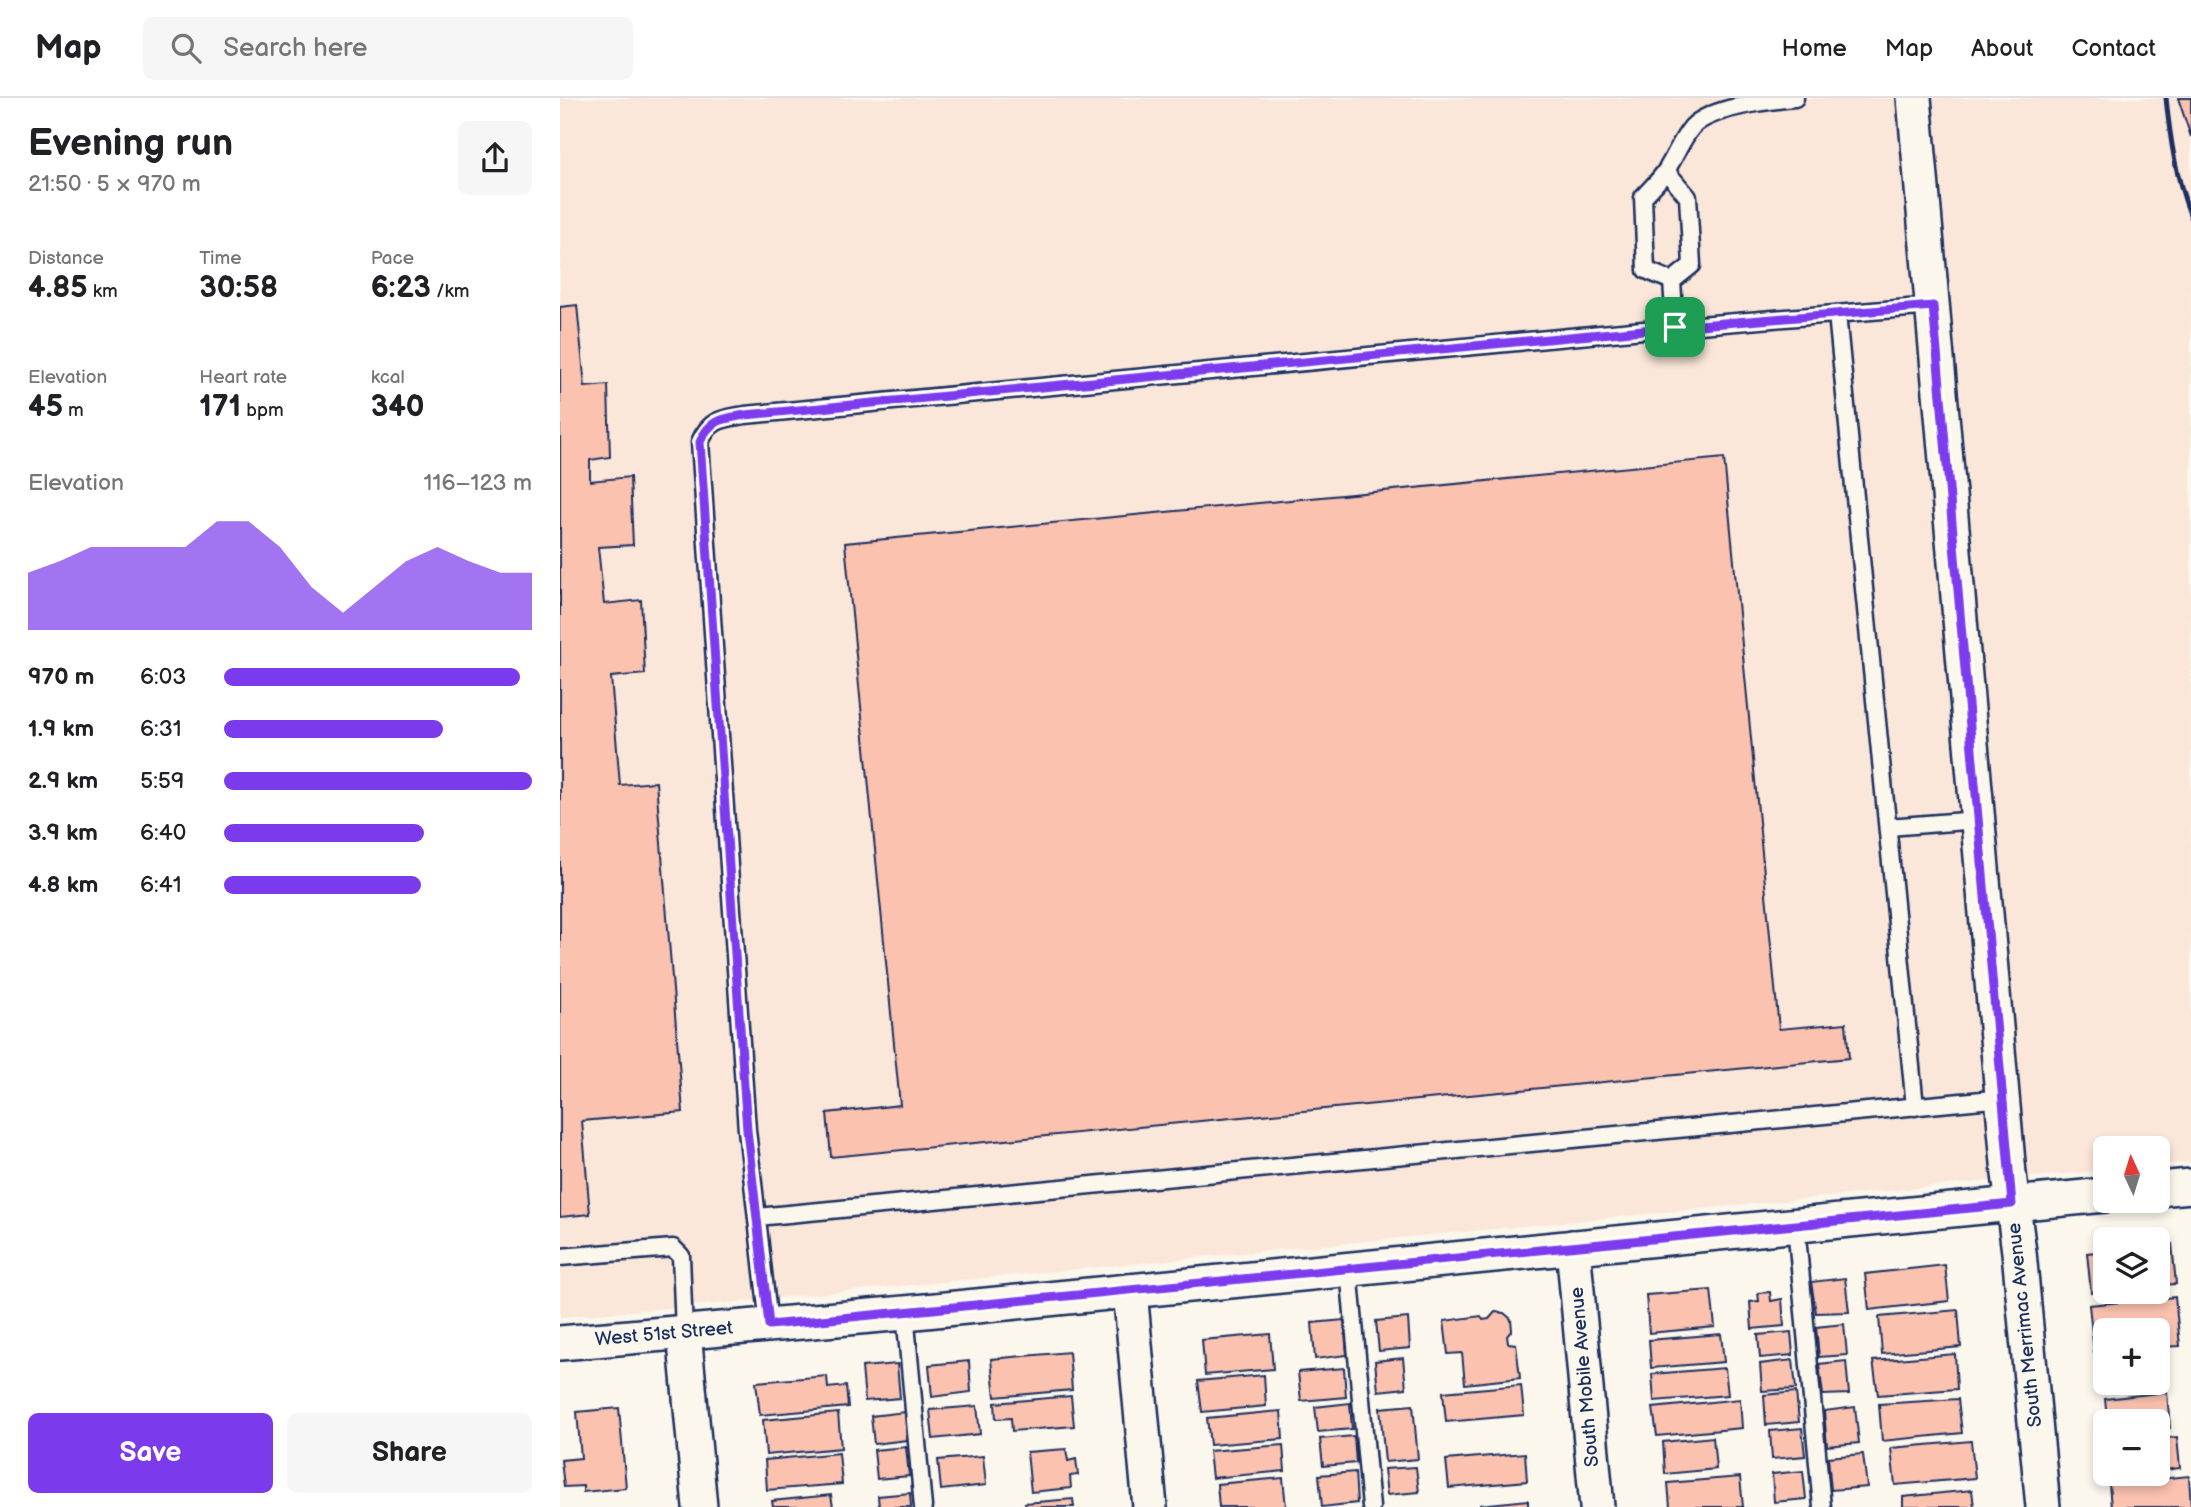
<!DOCTYPE html>
<meta charset="utf-8">
<style>
:root{--surface:#fff;--page:#f6f6f6;--text:#202124;--muted:#757577;--line:#e0e0e0;--accent:#7c3aed}
body{margin:0;font-family:"Balsamiq Sans",sans-serif;background:var(--page);color:var(--text);height:100vh;display:flex;flex-direction:column;font-size:26px;white-space:nowrap}
*{box-sizing:border-box;margin:0}
p{font-size:23px;color:var(--muted)}
.icon{flex:none;width:38px;height:38px;fill:none;stroke:currentColor;stroke-width:2;stroke-linecap:round;stroke-linejoin:round}
.map{position:relative;flex:1;overflow:hidden}
.details{display:flex;flex-direction:column;background:var(--surface);width:560px}
.details>*{flex:none}
.needle{width:46px;rotate:356deg}
.tools{position:absolute;left:1533px;top:1038px;display:grid;gap:14px}
.tools a{display:grid;place-items:center;width:77px;height:77px;border-radius:10px;background:var(--surface);box-shadow:0 4px 10px #0003;font-size:35px}
.pin{position:absolute;display:grid;place-items:center;width:60px;height:60px;color:#fff;margin:-30px;border-radius:14px;box-shadow:0 4px 10px #0006}
.round{display:grid;place-items:center;flex:none;width:74px;height:74px;border-radius:10px;background:var(--page)}
.overview{display:flex;align-items:center;justify-content:space-between;height:119px;padding:0 28px}
h1{font-size:38px;font-weight:700;line-height:52px}
.figures{display:grid;grid-template-columns:repeat(3,1fr);gap:10px;height:119px;padding:7px 28px}
.figures div{display:grid;align-content:center}
.figures b{font-size:30px;font-weight:700}
.figures small{font-size:19px;font-weight:400}
.figures p{font-size:19px}
.chart{height:196px;padding:14px 28px}
.chart p{display:flex;justify-content:space-between}
.chart svg{width:100%;height:126px;margin-top:7px;fill:var(--accent);opacity:.7}
.primary-button{display:flex;gap:14px;margin-top:auto;padding:14px 28px}
.primary-button a{flex:1;height:80px;border-radius:10px;background:var(--accent);color:#fff;font-size:28px;font-weight:700;line-height:80px;text-align:center}
.primary-button a+a{background:var(--page);color:var(--text)}
ul{padding:0 28px;list-style:none;font-size:23px}
li{display:grid;grid-template-columns:112px 84px 1fr;align-items:center;height:52px}
li i{height:18px;border-radius:9px;background:var(--accent)}
header{display:flex;align-items:center;gap:42px;box-sizing:border-box;height:98px;padding:0 35px;background:var(--surface);border-bottom:2px solid var(--line)}
header strong{font-size:33px}
nav{display:flex;gap:38px;margin-inline-start:auto;font-size:24px}
.search{width:490px;height:63px;background:var(--page);display:flex;align-items:center;gap:18px;box-sizing:border-box;padding:0 24px;border-radius:10px;color:var(--muted);font-size:26px}
main{display:flex;flex:1;min-height:0}
.map>svg:first-child{display:block}
.built{fill:#fbe7da}
.building{fill:#fbc2b0;stroke:#1b2f5e;stroke-width:2}
.lines{fill:none;stroke-linecap:round;stroke-linejoin:round}
.service-casing{stroke:#1b2f5e;stroke-width:21}
.minor-casing{stroke:#1b2f5e;stroke-width:38}
.service{stroke:#fbf7ec;stroke-width:16}
.minor{stroke:#fbf7ec;stroke-width:33}
.rail{stroke:#1b2f5e;stroke-width:5}
.route-casing{stroke:#fff;stroke-width:14}
.route{stroke:#7c3aed;stroke-width:9}
.labels{text-anchor:middle;dominant-baseline:central;stroke-width:6;stroke-linejoin:round;paint-order:stroke}
.street-label{font-size:19px;fill:#1b2f5e;stroke:#fbf7ec}
</style>
<header>
<strong>Map</strong>
<div class="search"><svg class="icon" aria-label="search" viewBox="0 0 24 24"><circle cx="10" cy="10" r="6"/><path d="M15 15l6 6"/></svg>Search here</div>
<nav><a>Home</a><a>Map</a><a>About</a><a>Contact</a></nav>
</header>
<main>
<section class="details">
<div class="overview"><div><h1>Evening run</h1><p>21:50 · 5 × 970 m</p></div><a class="round"><svg class="icon" aria-label="share" viewBox="0 0 24 24"><path d="M12 15V3M7 8l5-5 5 5M5 13v7h14v-7"/></svg></a></div>
<div class="figures">
<div><p>Distance</p><b>4.85<small> km</small></b></div>
<div><p>Time</p><b>30:58</b></div>
<div><p>Pace</p><b>6:23<small> /km</small></b></div>
</div>
<div class="figures">
<div><p>Elevation</p><b>45<small> m</small></b></div>
<div><p>Heart rate</p><b>171<small> bpm</small></b></div>
<div><p>kcal</p><b>340</b></div>
</div>
<div class="chart"><p><span>Elevation</span>116–123 m</p>
<svg viewBox="0 0 160 44" preserveAspectRatio="none"><path d="M0 44V24L10 20L20 15L30 15L40 15L50 15L60 6L70 6L80 15L90 29L100 38L110 29L120 20L130 15L140 20L150 24L160 24V44z"/></svg>
</div>
<ul>
<li><b>970 m</b>6:03<i style="width:96%"></i></li>
<li><b>1.9 km</b>6:31<i style="width:71%"></i></li>
<li><b>2.9 km</b>5:59<i style="width:100%"></i></li>
<li><b>3.9 km</b>6:40<i style="width:65%"></i></li>
<li><b>4.8 km</b>6:41<i style="width:64%"></i></li>
</ul>
<div class="primary-button"><a>Save</a><a>Share</a></div>
</section>
<div class="map">
<svg width="1631" height="1409" viewBox="0 0 1631 1409">
<rect width="100%" height="100%" fill="#fbf7ec"/>
<filter id="ink" filterUnits="userSpaceOnUse"><feTurbulence type="fractalNoise" baseFrequency=".0143" numOctaves="2"/><feDisplacementMap in="SourceGraphic" scale="14" xChannelSelector="R" yChannelSelector="G"/><feConvolveMatrix kernelMatrix="1 2 1 2 8 2 1 2 1" color-interpolation-filters="sRGB"/></filter>
<g filter="url(#ink)">
<polygon class="built" points="0,0 1631,0 1631,1064 1598,1067 1598,1050 1545,1050 1545,1072 166,1205 0,1219"/>
<g class="building">
<polygon points="1618,0 1631,0 1631,39"/>
<polygon points="17,207 25,289 48,287 50,359 30,362 30,383 70,379 73,447 38,449 44,506 81,502 85,576 51,579 60,687 96,684 123,1014 22,1023 30,1116 0,1119 0,209"/>
<polygon points="1164,360 1219,931 1286,925 1289,960 271,1059 267,1015 340,1007 285,445"/>
<polygon points="1612,1146 1616,1186 1598,1187 1598,1148"/>
<polygon points="1545,1153 1545,1192 1531,1194 1527,1155"/>
<polygon points="1385,1167 1389,1203 1309,1212 1305,1176"/>
<polygon points="1285,1180 1289,1214 1256,1215 1251,1184"/>
<polygon points="1151,1192 1155,1229 1089,1235 1086,1197"/>
<polygon points="1210,1194 1211,1203 1222,1201 1224,1228 1192,1231 1190,1204 1199,1203 1198,1195"/>
<polygon points="1615,1199 1620,1248 1598,1249 1598,1232 1545,1232 1545,1253 1534,1254 1529,1207"/>
<polygon points="1398,1212 1401,1249 1322,1256 1319,1219"/>
<polygon points="935,1214 944,1215 951,1221 952,1232 947,1238 948,1245 956,1246 960,1280 905,1286 902,1255 888,1256 884,1223 921,1218 923,1222 929,1221"/>
<polygon points="848,1220 850,1250 819,1253 816,1223"/>
<polygon points="784,1222 787,1257 755,1261 752,1225"/>
<polygon points="1284,1226 1287,1257 1259,1259 1256,1229"/>
<polygon points="1231,1234 1233,1257 1200,1260 1198,1237"/>
<polygon points="710,1236 713,1271 645,1277 642,1242"/>
<polygon points="1161,1236 1164,1264 1091,1270 1089,1242"/>
<polygon points="509,1254 512,1292 435,1299 431,1261"/>
<polygon points="1598,1255 1600,1255 1604,1289 1544,1294 1541,1260 1545,1260 1545,1284 1598,1284"/>
<polygon points="1395,1256 1397,1291 1318,1297 1313,1263"/>
<polygon points="843,1260 846,1290 818,1293 815,1263"/>
<polygon points="1233,1262 1236,1291 1202,1293 1200,1266"/>
<polygon points="409,1263 411,1294 372,1299 369,1267"/>
<polygon points="1286,1263 1289,1296 1263,1297 1259,1266"/>
<polygon points="337,1266 340,1300 305,1303 302,1269"/>
<polygon points="784,1270 786,1299 741,1303 738,1274"/>
<polygon points="1165,1270 1168,1297 1094,1303 1092,1276"/>
<polygon points="704,1277 706,1308 642,1314 638,1283"/>
<polygon points="267,1278 268,1290 286,1288 288,1309 200,1317 196,1284"/>
<polygon points="961,1287 964,1317 886,1324 883,1294"/>
<polygon points="1236,1294 1239,1324 1206,1327 1204,1297"/>
<polygon points="1607,1294 1610,1330 1598,1331 1598,1323 1547,1321 1545,1301"/>
<polygon points="511,1298 514,1328 452,1333 451,1320 436,1321 435,1305"/>
<polygon points="1180,1301 1182,1330 1097,1338 1093,1310"/>
<polygon points="1398,1301 1402,1335 1322,1343 1319,1306"/>
<polygon points="790,1305 792,1331 758,1334 755,1309"/>
<polygon points="853,1307 858,1361 825,1364 820,1310"/>
<polygon points="417,1308 420,1336 373,1341 370,1312"/>
<polygon points="1295,1309 1299,1345 1267,1348 1264,1313"/>
<polygon points="59,1310 66,1390 23,1394 23,1388 4,1389 1,1362 21,1360 17,1314"/>
<polygon points="721,1313 723,1341 650,1347 647,1320"/>
<polygon points="345,1314 347,1342 314,1346 311,1318"/>
<polygon points="278,1315 281,1350 206,1357 203,1322"/>
<polygon points="1242,1330 1245,1358 1212,1361 1210,1333"/>
<polygon points="794,1338 796,1365 763,1368 760,1341"/>
<polygon points="1153,1339 1156,1371 1105,1376 1103,1344"/>
<polygon points="1617,1339 1620,1370 1598,1373 1598,1341"/>
<polygon points="1411,1343 1415,1380 1335,1387 1331,1350"/>
<polygon points="723,1347 725,1373 652,1380 649,1353"/>
<polygon points="346,1349 349,1378 317,1381 314,1352"/>
<polygon points="506,1351 508,1363 516,1361 518,1377 510,1378 511,1390 471,1394 467,1354"/>
<polygon points="279,1355 282,1386 207,1392 205,1362"/>
<polygon points="965,1355 967,1383 889,1390 886,1362"/>
<polygon points="1303,1356 1307,1389 1271,1392 1268,1359"/>
<polygon points="423,1358 426,1387 381,1392 378,1362"/>
<polygon points="856,1369 859,1394 827,1397 824,1371"/>
<polygon points="1243,1373 1246,1401 1214,1404 1212,1376"/>
<polygon points="795,1374 797,1405 762,1409 759,1377"/>
<polygon points="1629,1378 1631,1409 1551,1409 1549,1386"/>
<polygon points="1180,1379 1183,1409 1110,1409 1108,1385"/>
<polygon points="723,1380 726,1409 659,1409 657,1386"/>
<polygon points="1412,1392 1414,1409 1343,1409 1343,1399"/>
<polygon points="350,1395 351,1409 319,1409 318,1398"/>
<polygon points="271,1397 273,1409 213,1409 212,1403"/>
<polygon points="513,1401 514,1409 466,1409 465,1405"/>
<polygon points="968,1402 968,1409 920,1409 920,1407"/>
</g>
<g class="lines">
<defs>
<g id="service">
<polyline points="1106,73 1128,99 1132,167 1112,183"/>
<path d="M 1112,183 L 1086,172 L 1083,99 C 1091,90 1101,81 1107,71 C 1116,57 1121,42 1132,29 C 1151,9 1208,3 1235,0"/>
<polyline points="1112,183 1115,229"/>
<polyline points="1277,216 1355,1009"/>
<polyline points="1328,729 1418,722"/>
<polyline points="197,1119 1443,1000"/>
<polyline points="1236,1127 1262,1409"/>
<polyline points="0,1159 113,1150 121,1158 124,1234"/>
<polyline points="789,1172 811,1409"/>
<polyline points="345,1215 363,1409"/>
<path d="M 209,1227 L 187,1032 L 140,344 C 150,321 162,321 185,317 L 1115,229 L 1373,208"/>
</g>
<g id="minor">
<polyline points="1354,0 1449,1076 1459,1154 1483,1409"/>
<polyline points="1598,1091 1631,1088"/>
<polyline points="1013,1149 1037,1409"/>
<polyline points="570,1193 590,1409"/>
<polyline points="124,1234 140,1409"/>
<polyline points="0,1245 345,1215 1545,1097"/>
</g>
</defs>
<use href="#service" class="service-casing"/>
<use href="#minor" class="minor-casing"/>
<use href="#service" class="service"/>
<use href="#minor" class="minor"/>
<path class="rail" d="M 1606,0 C 1610,40 1616,81 1631,119"/>
</g>
</g>
<g class="lines" filter="url(#ink)">
<defs>
<path id="route" d="M 1373,208 L 1452,1106 L 209,1227 L 187,1032 L 140,344 C 150,321 162,321 185,317 L 1115,229 Z"/>
</defs>
<use href="#route" class="route-casing"/>
<use href="#route" class="route"/>
</g>
<g class="labels">
<g class="street-label">
<text transform="translate(1465 1227) rotate(-96)">South Merrimac Avenue</text>
<text transform="translate(104 1236) rotate(-5)">West 51st Street</text>
<text transform="translate(1025 1279) rotate(-95)">South Mobile Avenue</text>
</g>
</g>
</svg>
<div class="tools">
<a><svg class="needle" viewBox="-14 -14 28 28"><path d="M0-13l5 13h-10z" fill="#e53935"/><path d="M0 13l5-13h-10z" fill="#757577"/></svg></a>
<a><svg class="icon" aria-label="layers" viewBox="0 0 24 24"><path d="M12 4l9 5-9 5-9-5zM3 14l9 5 9-5"/></svg></a>
<a>+</a>
<a>−</a>
</div>
<div class="pin" style="left:1115px;top:229px;background:#1e9e55"><svg class="icon" aria-label="arrive" viewBox="0 0 24 24"><path d="M6 21V4h12l-3 4 3 4H6"/></svg></div>
</div>
</main>
